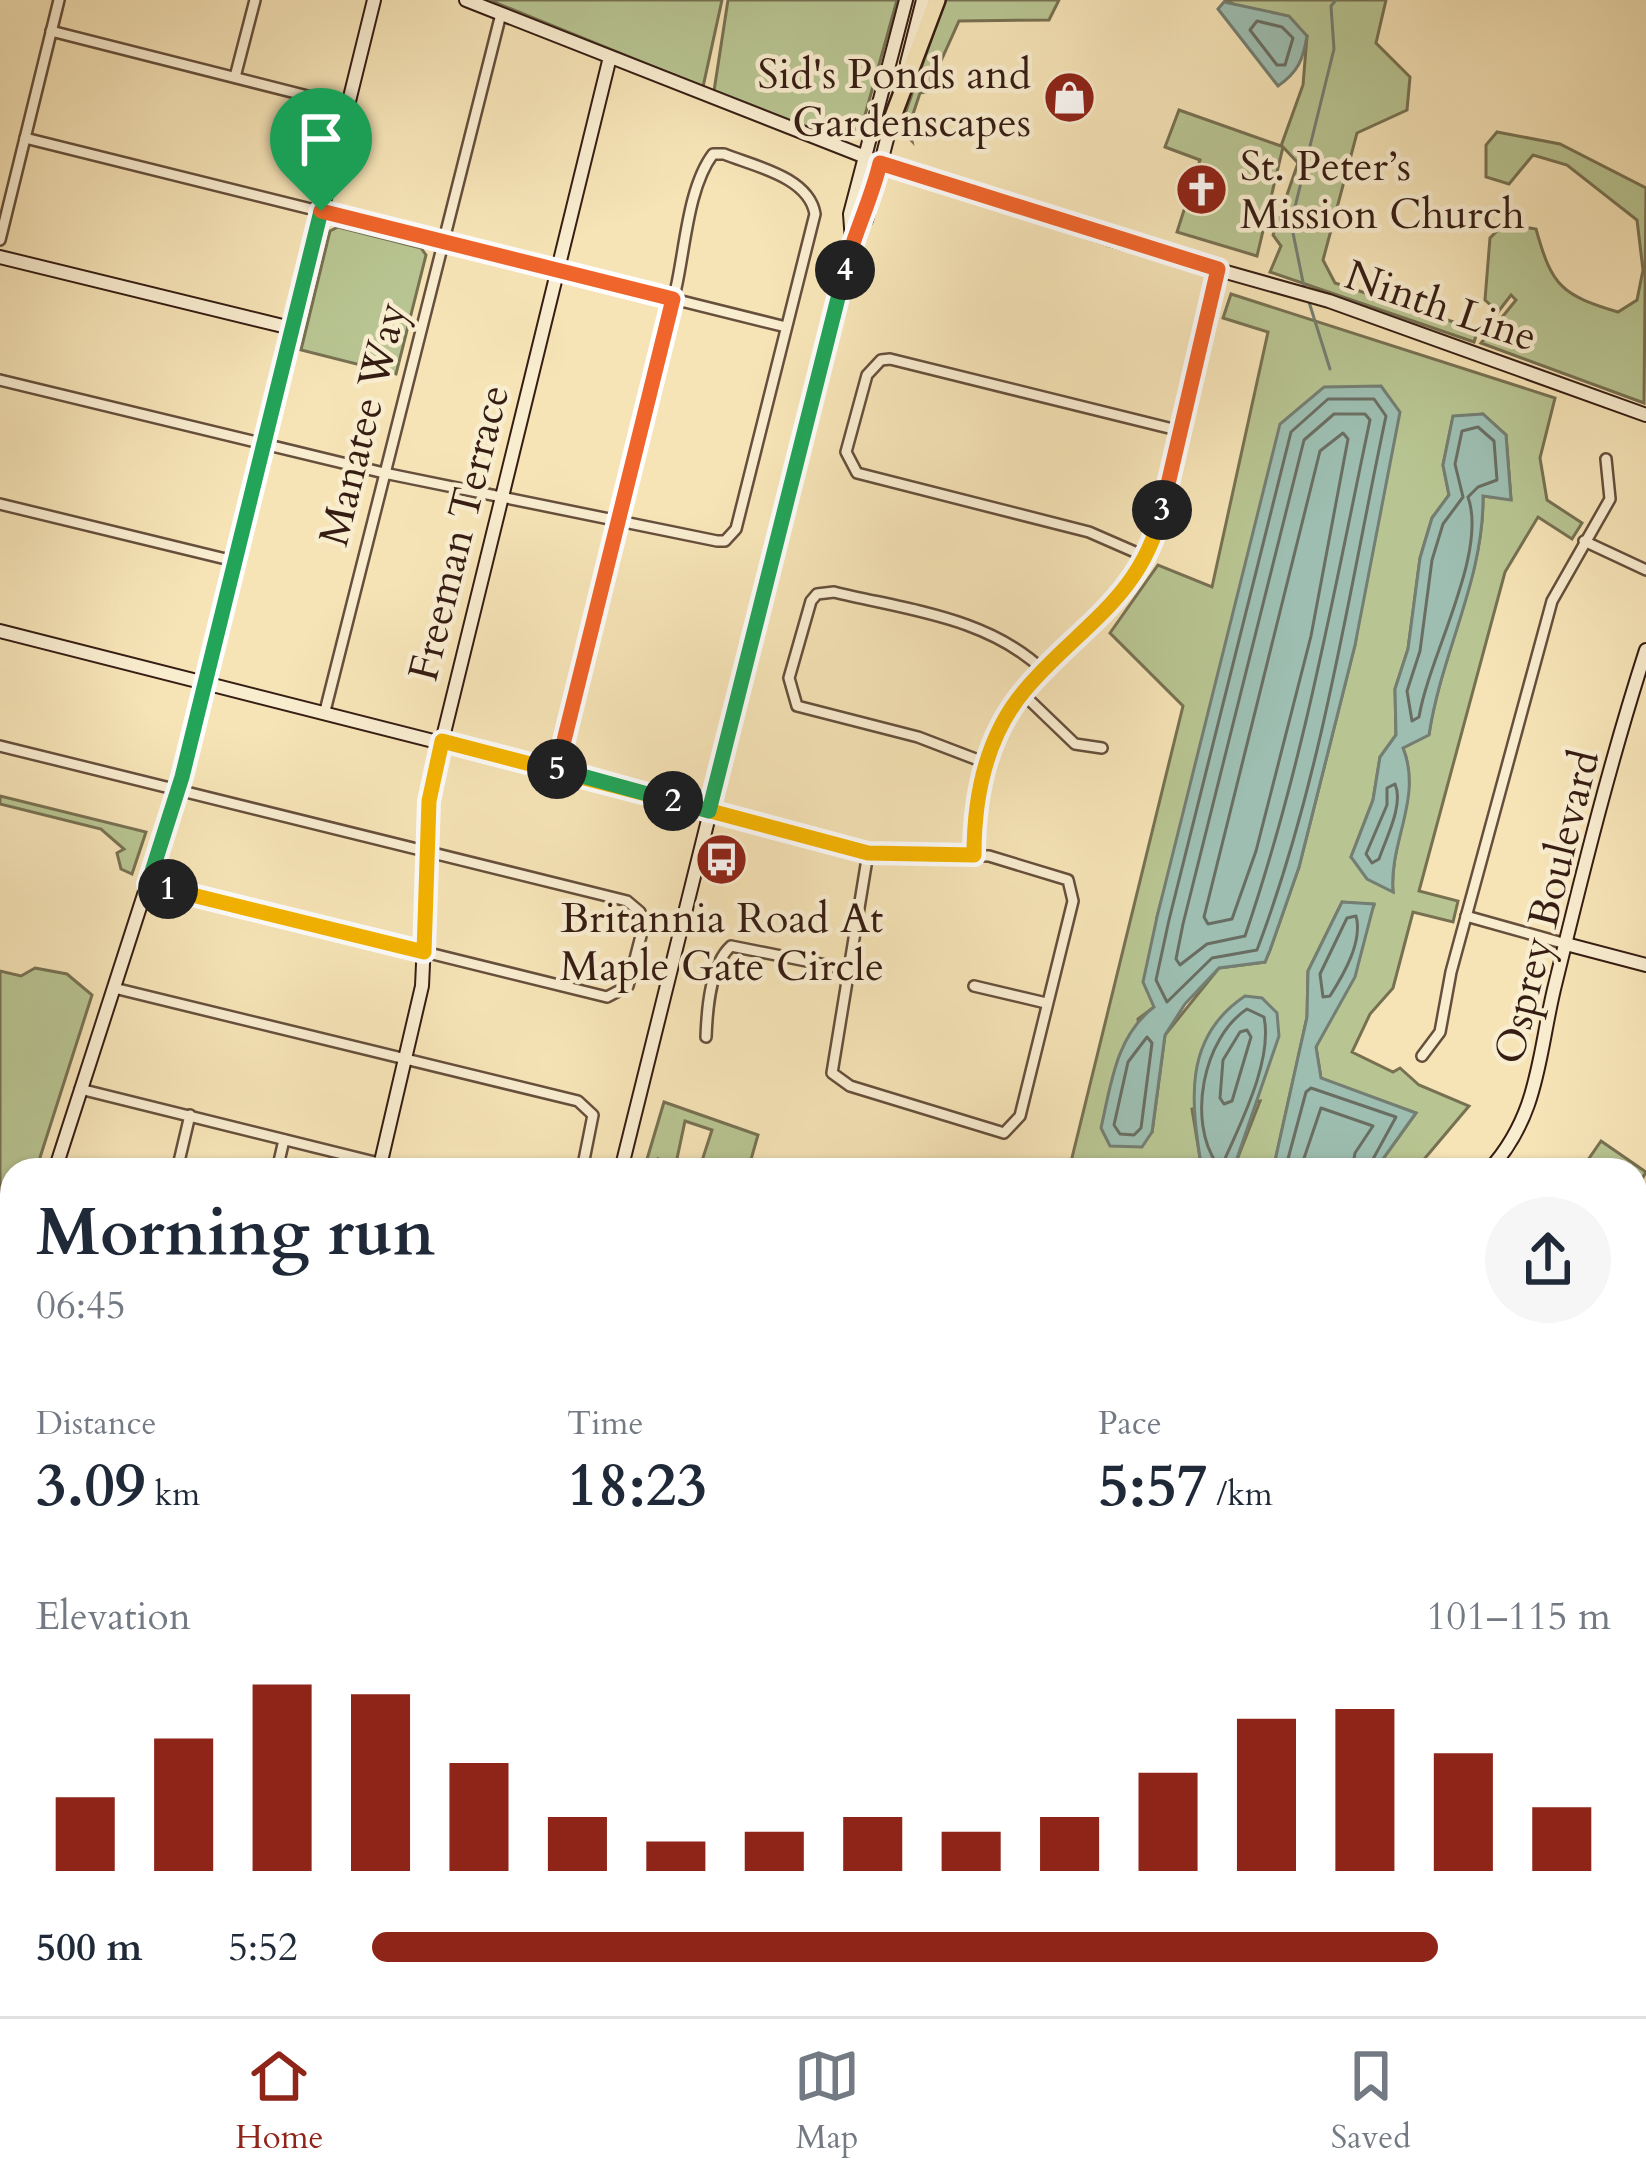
<!DOCTYPE html>
<meta charset="utf-8">
<style>
:root{--surface:#fff;--page:#f6f6f7;--text:#1f2937;--muted:#747a83;--line:#e0e1e3;--accent:#8f2418}
body{margin:0;font-family:Cardo,serif;background:var(--page);color:var(--text);height:100vh;display:flex;flex-direction:column;font-size:45px;white-space:nowrap}
*{box-sizing:border-box;margin:0}
p{font-size:39px;color:var(--muted)}
.icon{flex:none;width:66px;height:66px;fill:none;stroke:currentColor;stroke-width:2;stroke-linecap:round;stroke-linejoin:round}
.map{position:relative;flex:1;overflow:hidden}
.panel{position:absolute;left:0px;top:1158px;width:1647px;height:858px;display:flex;flex-direction:column;background:var(--surface);border-radius:36px 36px 0 0;box-shadow:0 3px 9px #0004}
.panel>*{flex:none}
.pin{position:absolute;display:grid;place-items:center;width:102px;height:102px;color:#fff;margin:-123px -51px;border-radius:50% 50% 50% 0;rotate:-45deg;box-shadow:0 0 12px #0007}
.pin .icon{rotate:45deg}
.km{position:absolute;width:60px;height:60px;margin:-30px;border-radius:50%;background:#222;color:#fff;font-size:33px;line-height:60px;text-align:center}
.round{display:grid;place-items:center;flex:none;width:126px;height:126px;border-radius:63px;background:var(--page)}
.overview{display:flex;align-items:center;justify-content:space-between;height:204px;padding:0 36px}
h1{font-size:66px;font-weight:800;line-height:90px}
.figures{display:grid;grid-template-columns:repeat(3,1fr);gap:18px;height:204px;padding:12px 36px}
.figures div{display:grid;align-content:center}
.figures b{font-size:60px;font-weight:800}
.figures small{font-size:33px;font-weight:400}
.figures p{font-size:33px}
.chart{height:336px;padding:24px 36px}
.chart p{display:flex;justify-content:space-between}
.chart svg{width:100%;height:216px;margin-top:12px;stroke:var(--accent);stroke-width:6}
ul{padding:0 36px;list-style:none;font-size:39px}
li{display:grid;grid-template-columns:192px 144px 1fr;align-items:center;height:90px}
li i{height:30px;border-radius:15px;background:var(--accent)}
.tabs{display:flex;justify-content:space-around;align-items:center;height:168px;border-top:3px solid var(--line);background:var(--surface);font-size:33px;color:var(--muted)}
.tabs a{display:grid;justify-items:center;gap:6px}
.tabs .selected{color:var(--accent)}
.map>svg:first-child{display:block}
.green{fill:#b8c592;stroke:#777152;stroke-width:3;fill-rule:evenodd}
.water{fill:#9dbeb1;stroke:#747e72;stroke-width:3}
.lines{fill:none;stroke-linecap:round;stroke-linejoin:round}
.shore{stroke:#6a6e62;stroke-width:3}
.stream{stroke:#747e72;stroke-width:3}
.street-casing{stroke:#664f3c;stroke-width:14}
.secondary-casing{stroke:#361d13;stroke-width:16}
.highway-casing{stroke:#361d13;stroke-width:20}
.street{stroke:#f9edd0;stroke-width:9}
.secondary{stroke:#f9edd0;stroke-width:12}
.highway{stroke:#f6e4b7;stroke-width:15}
.split-1-casing{stroke:#fff;stroke-width:24}
.split-2-casing{stroke:#fff;stroke-width:24}
.split-3-casing{stroke:#fff;stroke-width:24}
.split-4-casing{stroke:#fff;stroke-width:24}
.split-5-casing{stroke:#fff;stroke-width:24}
.split-6-casing{stroke:#fff;stroke-width:24}
.split-1{stroke:#22a559;stroke-width:15}
.split-2{stroke:#f5b400;stroke-width:15}
.split-3{stroke:#f5b400;stroke-width:15}
.split-4{stroke:#f0652b;stroke-width:15}
.split-5{stroke:#22a559;stroke-width:15}
.split-6{stroke:#f0652b;stroke-width:15}
.labels{text-anchor:middle;dominant-baseline:central;stroke-width:9;stroke-linejoin:round;paint-order:stroke}
.poi-label{font-size:42px;fill:#361d13;stroke:#f9edd0;text-anchor:end}
.street-label{font-size:42px;fill:#361d13;stroke:#f9edd0}
</style>
<div class="map">
<svg width="1646" height="2016" viewBox="0 0 1646 2016">
<rect width="100%" height="100%" fill="#f6e4b7"/>
<filter id="stains"><feTurbulence type="fractalNoise" baseFrequency=".00167" numOctaves="4"/><feColorMatrix values="0 0 0 0 .2 0 0 0 0 .09 0 0 0 0 .02 0 0 0 .5 -.17"/></filter>
<radialGradient id="worn" r=".72"><stop offset=".6" stop-color="#630" stop-opacity="0"/><stop offset="1" stop-color="#630" stop-opacity=".3"/></radialGradient>
<g class="green">
<polygon points="489,0 722,0 703,87"/>
<path d="M 728,0 L 897,0 L 862,126 C 831,147 748,104 714,91 Z"/>
<polygon points="945,0 1059,0 1049,20 959,21 927,92 920,93 909,126 912,141 900,128"/>
<polygon points="1224,0 1386,0 1376,43 1410,77 1407,110 1357,133 1323,260 1335,283 1478,330 1474,342 1270,272 1281,246 1273,235 1298,163 1283,147 1257,256 1177,232 1200,160 1165,147 1179,110 1281,146 1303,85 1307,36"/>
<path d="M 1497,132 L 1560,144 L 1646,188 L 1644,403 L 1481,343 L 1516,300 L 1511,295 L 1498,312 L 1485,300 L 1490,238 L 1504,224 L 1536,229 C 1552,287 1562,295 1618,312 L 1637,300 L 1643,270 L 1637,220 L 1567,165 L 1533,155 L 1509,184 L 1486,177 L 1486,145 Z"/>
<polygon points="338,227 421,248 426,255 396,374 301,350 330,231"/>
<path d="M 1231,294 L 1555,398 L 1540,458 L 1547,500 L 1582,523 L 1572,539 L 1538,517 L 1505,572 L 1419,891 L 1458,901 L 1453,922 L 1413,912 L 1393,988 L 1370,1014 L 1352,1052 L 1393,1072 L 1400,1068 L 1419,1085 L 1469,1106 L 1415,1170 L 1375,1170 L 1416,1113 L 1321,1079 L 1316,1047 L 1374,905 L 1342,902 L 1308,971 L 1307,1017 L 1273,1170 L 1233,1170 L 1260,1101 L 1192,1109 L 1202,1170 L 1069,1170 L 1183,706 L 1110,633 L 1158,565 L 1212,587 L 1268,332 L 1223,318 ZM 1483,414 L 1506,435 L 1511,499 L 1483,496 C 1484,577 1441,654 1429,734 L 1403,748 C 1422,795 1389,842 1393,891 L 1351,857 L 1373,800 L 1380,757 L 1396,735 L 1395,689 L 1408,649 L 1420,558 L 1432,518 L 1449,495 L 1443,465 L 1453,417 ZM 1371,545 L 1355,645 L 1299,867 L 1270,950 L 1265,962 L 1219,968 L 1165,1035 L 1152,1133 L 1138,1019 L 1154,1007 L 1157,917 L 1222,672 Z"/>
<polygon points="0,796 146,832 132,874 121,869 117,853 124,849 101,829 0,804"/>
<polygon points="35,968 67,974 92,995 36,1170 12,1170 12,1249 0,1298 0,971 21,976"/>
<polygon points="664,1102 758,1135 748,1170 699,1170 712,1130 685,1121 675,1168 658,1159 654,1170 645,1166"/>
<polygon points="1601,1141 1646,1172 1635,1191 1635,1170 1581,1170"/>
<polygon points="1641,1206 1646,1208 1646,1611 1635,1647 1635,1221"/>
</g>
<g class="water">
<path d="M 1224,2 L 1289,16 L 1307,36 C 1303,60 1298,72 1278,86 L 1218,9 Z"/>
<path d="M 1381,386 L 1400,412 L 1355,645 L 1299,867 L 1270,950 L 1265,962 L 1219,968 L 1185,1004 L 1165,1035 L 1152,1132 L 1142,1147 L 1110,1146 L 1101,1128 C 1111,1084 1116,1036 1154,1007 L 1143,982 L 1157,917 L 1280,424 L 1324,387 Z"/>
<path d="M 1483,414 L 1506,435 L 1511,500 L 1483,496 C 1484,580 1441,653 1429,735 L 1403,748 C 1423,798 1389,841 1393,892 L 1367,879 L 1351,857 L 1373,800 L 1380,757 L 1396,735 L 1395,689 L 1408,649 L 1420,558 L 1432,518 L 1449,495 L 1443,465 L 1453,416 Z"/>
<polygon points="1342,902 1374,904 1355,977 1316,1047 1321,1078 1416,1113 1375,1170 1273,1170 1307,1017 1308,971"/>
<path d="M 1245,996 L 1262,998 L 1277,1013 L 1279,1036 L 1233,1170 L 1202,1170 C 1191,1103 1182,1038 1245,996 Z"/>
</g>
<g class="lines">
<g class="shore">
<polygon points="1257,21 1282,27 1293,38 1285,65 1277,65 1250,30"/>
<path d="M 1328,399 L 1374,399 L 1386,416 C 1348,595 1322,778 1257,950 L 1212,958 L 1167,1002 L 1156,980 L 1169,920 L 1291,432 Z"/>
<path d="M 1334,414 L 1365,414 L 1370,420 C 1333,596 1303,766 1245,936 L 1207,944 L 1180,965 L 1176,959 L 1183,924 L 1304,440 Z"/>
<path d="M 1478,427 L 1494,441 L 1497,480 L 1478,487 L 1468,497 C 1488,553 1429,656 1419,717 L 1412,721 L 1407,691 L 1420,651 L 1432,560 L 1443,524 L 1463,497 L 1455,464 L 1462,431 Z"/>
<polygon points="1343,433 1348,439 1311,636 1256,851 1232,919 1208,924 1204,917 1320,451"/>
<path d="M 1395,784 C 1404,805 1386,838 1379,859 L 1372,863 L 1366,854 L 1387,805 L 1387,788 Z"/>
<path d="M 1356,916 C 1363,941 1344,974 1330,996 L 1323,997 L 1320,974 L 1347,918 Z"/>
<path d="M 1247,1009 L 1264,1017 C 1273,1060 1241,1122 1224,1161 L 1217,1164 C 1187,1121 1203,1038 1247,1009 Z"/>
<polygon points="1247,1030 1251,1037 1232,1101 1224,1104 1220,1098 1223,1060 1240,1032"/>
<polygon points="1147,1037 1152,1043 1141,1128 1134,1135 1120,1134 1114,1125 1128,1062"/>
<polyline points="1285,1170 1306,1092 1311,1088 1396,1117 1367,1170"/>
<polyline points="1300,1170 1321,1108 1373,1126 1355,1153 1352,1170"/>
</g>
<g class="stream">
<polyline points="1304,287 1291,223 1334,49 1331,6 1336,0"/>
<polyline points="1309,302 1330,369"/>
<polyline points="1635,1513 1646,1518"/>
</g>
<defs>
<g id="street">
<polyline points="51,31 347,106"/>
<polyline points="235,77 255,0"/>
<polyline points="25,138 786,327"/>
<polyline points="0,240 59,0"/>
<path d="M 0,380 L 384,473 L 717,541 L 725,541 L 736,529 L 815,214 C 809,177 754,166 724,154 L 713,154 C 688,187 685,249 676,288 L 673,299 L 556,769"/>
<polyline points="0,504 234,561"/>
<polyline points="1584,541 1646,570"/>
<polyline points="1144,556 1089,532 857,473 846,452 867,375 881,360 890,359 1181,431"/>
<polyline points="1022,693 1075,744 1102,748"/>
<polyline points="325,711 501,14"/>
<polyline points="0,746 627,901 640,912 643,928 628,986 607,997 149,884"/>
<path d="M 986,763 L 918,737 L 797,706 L 789,678 L 811,601 L 817,594 L 834,592 C 907,610 988,617 1044,671"/>
<polyline points="709,811 868,853 989,856 1068,880 1073,901 1020,1116 1004,1133 850,1086 832,1073 868,853"/>
<path d="M 975,855 C 975,786 992,720 1044,671 C 1080,636 1117,609 1141,562 C 1179,489 1200,353 1218,269"/>
<polyline points="1466,916 1566,944"/>
<polyline points="974,986 1046,1003"/>
<polyline points="114,988 578,1101 593,1115 582,1170"/>
<path d="M 706,1037 C 707,1010 710,965 731,946 L 846,969"/>
<polyline points="1422,1056 1440,1032 1451,972 1552,601 1610,499 1606,459"/>
<polyline points="80,1089 407,1170"/>
<polyline points="177,1170 190,1115"/>
<polyline points="277,1170 284,1140"/>
<polyline points="0,1462 12,1465"/>
<polyline points="0,1779 12,1734"/>
<polyline points="804,2004 836,2016"/>
<polyline points="49,2016 52,2004"/>
<polyline points="489,2016 493,2004"/>
<polyline points="1465,2016 1470,2004"/>
</g>
<g id="secondary">
<polyline points="466,0 901,171 1109,239 1329,301 1646,415"/>
<polyline points="907,63 923,0"/>
<polyline points="853,240 866,220 894,112"/>
<polyline points="0,257 291,328"/>
<polyline points="0,631 709,811"/>
<polyline points="1566,944 1646,965"/>
<polyline points="55,1170 182,777 374,0"/>
<polyline points="379,1170 422,986 431,786 610,57"/>
<polyline points="621,1170 852,241 850,214 906,0"/>
<path d="M 1489,1170 C 1541,1113 1538,1051 1556,981 C 1583,871 1611,758 1646,650"/>
<polyline points="0,1373 12,1325"/>
<polyline points="0,1908 12,1912"/>
<polyline points="263,2004 297,2016"/>
<polyline points="1550,2004 1646,2005"/>
<polyline points="167,2016 170,2004"/>
<polyline points="401,2016 404,2004"/>
<polyline points="420,2016 423,2004"/>
<polyline points="1181,2016 1186,2004"/>
</g>
<polyline id="highway" points="892,119 937,0"/>
</defs>
<use href="#street" class="street-casing"/>
<use href="#secondary" class="secondary-casing"/>
<use href="#highway" class="highway-casing"/>
<use href="#street" class="street"/>
<use href="#secondary" class="secondary"/>
<use href="#highway" class="highway"/>
</g>
<g class="lines">
<defs>
<polyline id="split-1" points="168,889 148,884 182,777 321,211"/>
<polyline id="split-2" points="168,889 424,952 429,801 442,741 673,801"/>
<path id="split-3" d="M 673,801 L 868,853 L 974,855 C 974,797 986,736 1025,690 C 1078,627 1141,599 1162,510"/>
<path id="split-4" d="M 845,270 C 854,233 871,201 880,163 L 1218,269 L 1162,510"/>
<polyline id="split-5" points="557,769 709,811 845,270"/>
<polyline id="split-6" points="321,211 673,299 557,769"/>
</defs>
<use href="#split-1" class="split-1-casing"/>
<use href="#split-2" class="split-2-casing"/>
<use href="#split-3" class="split-3-casing"/>
<use href="#split-4" class="split-4-casing"/>
<use href="#split-5" class="split-5-casing"/>
<use href="#split-6" class="split-6-casing"/>
<use href="#split-1" class="split-1"/>
<use href="#split-2" class="split-2"/>
<use href="#split-3" class="split-3"/>
<use href="#split-4" class="split-4"/>
<use href="#split-5" class="split-5"/>
<use href="#split-6" class="split-6"/>
</g>
<defs>
<symbol id="shop-disc" viewBox="-11 -11 22 22"><circle r="9.5" fill="#8f2418" stroke="#f9edd0"/><path d="M-5-2.5h2.3a2.7 3.5 0 0 1 5.4 0H5L5.5 6h-11ZM-1.5-2.5h3a1.5 2.3 0 0 0-3 0Z" fill="#fff"/></symbol>
<symbol id="church-disc" viewBox="-11 -11 22 22"><circle r="9.5" fill="#8f2418" stroke="#f9edd0"/><path d="M-1.2-6h2.4v3.5h3.3v2.4h-3.3V6h-2.4V-.1h-3.3v-2.4h3.3Z" fill="#fff"/></symbol>
<symbol id="bus-disc" viewBox="-11 -11 22 22"><circle r="9.5" fill="#8f2418" stroke="#f9edd0"/><path d="M-5-6H5V4H4V6H2V4H-2V6H-4V4H-5ZM-3.5-4V0h7V-4ZM-3.5 1.2v1.5H-2V1.2ZM2 1.2v1.5H3.5V1.2Z" fill="#fff"/></symbol>
</defs>
<g fill-rule="evenodd">
<use href="#shop-disc" x="1040" y="68" width="59" height="59"/>
<use href="#church-disc" x="1172" y="160" width="59" height="59"/>
<use href="#bus-disc" x="692" y="830" width="59" height="59"/>
</g>
<g class="labels">
<g class="poi-label">
<text x="1031" y="74">Sid's Ponds and<tspan x="1031" dy="48">Gardenscapes</tspan></text>
<text x="1240" y="166" text-anchor="start">St. Peter’s<tspan x="1240" dy="48">Mission Church</tspan></text>
<text x="722" y="918" text-anchor="middle">Britannia Road At<tspan x="722" dy="48">Maple Gate Circle</tspan></text>
</g>
<g class="street-label">
<text transform="translate(1441 306) rotate(19)">Ninth Line</text>
<text transform="translate(363 424) rotate(-76)">Manatee Way</text>
<text transform="translate(459 533) rotate(-76)">Freeman Terrace</text>
<text transform="translate(1547 907) rotate(-76)">Osprey Boulevard</text>
</g>
</g>
<rect width="100%" height="100%" filter="url(#stains)"/>
<rect width="100%" height="100%" fill="url(#worn)"/>
</svg>
<div class="pin" style="left:321px;top:211px;background:#1e9e55"><svg class="icon" aria-label="arrive" viewBox="0 0 24 24"><path d="M6 21V4h12l-3 4 3 4H6"/></svg></div>
<b class="km" style="left:168px;top:889px">1</b>
<b class="km" style="left:673px;top:801px">2</b>
<b class="km" style="left:1162px;top:510px">3</b>
<b class="km" style="left:845px;top:270px">4</b>
<b class="km" style="left:557px;top:769px">5</b>
<section class="panel">
<div class="overview"><div><h1>Morning run</h1><p>06:45</p></div><a class="round"><svg class="icon" aria-label="share" viewBox="0 0 24 24"><path d="M12 15V3M7 8l5-5 5 5M5 13v7h14v-7"/></svg></a></div>
<div class="figures">
<div><p>Distance</p><b>3.09<small> km</small></b></div>
<div><p>Time</p><b>18:23</b></div>
<div><p>Pace</p><b>5:57<small> /km</small></b></div>
</div>
<div class="chart"><p><span>Elevation</span>101–115 m</p>
<svg viewBox="0 0 160 44" preserveAspectRatio="none"><path d="M5 44V29M15 44V17M25 44V6M35 44V8M45 44V22M55 44V33M65 44V38M75 44V36M85 44V33M95 44V36M105 44V33M115 44V24M125 44V13M135 44V11M145 44V20M155 44V31"/></svg>
</div>
<ul>
<li><b>500 m</b>5:52<i style="width:86%"></i></li>
</ul>
</section>
</div>
<nav class="tabs">
<a class="selected"><svg class="icon" aria-label="home" viewBox="0 0 24 24"><path d="M3 11l9-7 9 7M6 9v11h12V9"/></svg>Home</a>
<a><svg class="icon" aria-label="map" viewBox="0 0 24 24"><path d="M3 6l6-2 6 2 6-2v14l-6 2-6-2-6 2zM9 4v14M15 6v14"/></svg>Map</a>
<a><svg class="icon" aria-label="saved" viewBox="0 0 24 24"><path d="M7 4h10v16l-5-4-5 4z"/></svg>Saved</a>
</nav>
